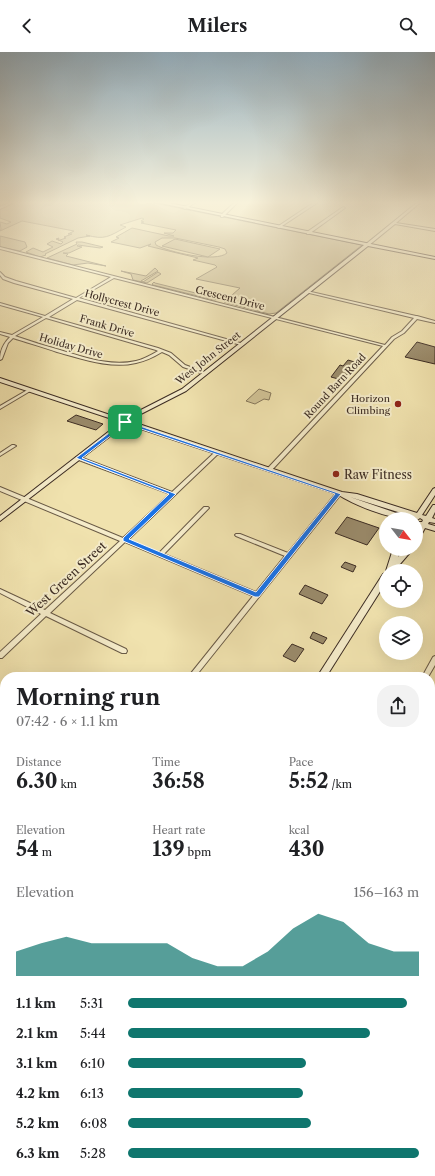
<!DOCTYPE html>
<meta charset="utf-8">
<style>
:root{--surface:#fff;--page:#f2f2f2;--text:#202124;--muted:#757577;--accent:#0f766e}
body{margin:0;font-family:"Libre Caslon Text",serif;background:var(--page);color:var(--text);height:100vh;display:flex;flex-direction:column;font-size:15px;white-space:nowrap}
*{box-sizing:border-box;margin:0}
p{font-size:13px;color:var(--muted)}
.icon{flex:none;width:22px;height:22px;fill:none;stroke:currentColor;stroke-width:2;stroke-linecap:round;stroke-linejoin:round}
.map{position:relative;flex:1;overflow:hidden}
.sheet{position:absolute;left:0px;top:620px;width:435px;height:504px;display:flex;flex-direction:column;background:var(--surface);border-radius:16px 16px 0 0;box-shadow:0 4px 16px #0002}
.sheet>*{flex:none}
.needle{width:26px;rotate:121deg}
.tools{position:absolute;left:379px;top:460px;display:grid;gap:8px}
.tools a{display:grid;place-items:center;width:44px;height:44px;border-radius:50%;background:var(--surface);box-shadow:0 4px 16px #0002;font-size:20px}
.pin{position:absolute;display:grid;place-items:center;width:34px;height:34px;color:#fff;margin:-17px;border-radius:8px;box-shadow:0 2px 6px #0006}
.round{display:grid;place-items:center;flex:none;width:42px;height:42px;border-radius:16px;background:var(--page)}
.overview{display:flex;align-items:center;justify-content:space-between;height:68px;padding:0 16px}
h1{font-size:22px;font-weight:800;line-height:30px}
.figures{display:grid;grid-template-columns:repeat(3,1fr);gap:6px;height:68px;padding:4px 16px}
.figures div{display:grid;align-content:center}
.figures b{font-size:20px;font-weight:800}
.figures small{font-size:11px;font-weight:400}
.figures p{font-size:11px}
.chart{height:112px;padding:8px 16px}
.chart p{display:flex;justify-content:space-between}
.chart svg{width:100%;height:72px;margin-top:4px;fill:var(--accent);opacity:.7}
ul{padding:0 16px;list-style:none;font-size:13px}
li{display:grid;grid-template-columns:64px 48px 1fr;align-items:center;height:30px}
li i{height:10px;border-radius:5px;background:var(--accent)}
header{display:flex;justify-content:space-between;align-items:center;height:52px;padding:0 16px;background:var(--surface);font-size:18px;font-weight:800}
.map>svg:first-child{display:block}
.green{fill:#d1c396;stroke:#86785c;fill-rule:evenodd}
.building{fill:#9a8b6b;stroke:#3c2c23}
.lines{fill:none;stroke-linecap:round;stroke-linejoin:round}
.street-casing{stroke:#695a46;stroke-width:2}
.secondary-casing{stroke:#3c2c23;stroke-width:2}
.street{fill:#f5ecca;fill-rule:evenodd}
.secondary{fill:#f5ecca;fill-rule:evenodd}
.route{fill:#1a73e8;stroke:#fff;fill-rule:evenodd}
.poi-dot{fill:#8f2418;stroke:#f5ecca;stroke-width:1.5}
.labels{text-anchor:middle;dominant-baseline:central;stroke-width:4;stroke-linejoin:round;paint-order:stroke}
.far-street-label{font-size:10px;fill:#3c2c23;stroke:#f5ecca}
.far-poi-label{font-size:10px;fill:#3c2c23;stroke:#f5ecca;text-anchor:end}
.poi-label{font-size:12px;fill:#3c2c23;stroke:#f5ecca;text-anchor:start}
.street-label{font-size:12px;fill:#3c2c23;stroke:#f5ecca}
</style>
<header><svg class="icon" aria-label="back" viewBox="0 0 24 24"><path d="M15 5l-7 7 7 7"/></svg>Milers<svg class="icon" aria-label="search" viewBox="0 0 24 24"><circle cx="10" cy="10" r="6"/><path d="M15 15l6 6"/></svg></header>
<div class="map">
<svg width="435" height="1124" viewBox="0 0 435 1124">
<rect width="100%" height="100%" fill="#f0e2ae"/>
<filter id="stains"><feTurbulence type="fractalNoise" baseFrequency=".005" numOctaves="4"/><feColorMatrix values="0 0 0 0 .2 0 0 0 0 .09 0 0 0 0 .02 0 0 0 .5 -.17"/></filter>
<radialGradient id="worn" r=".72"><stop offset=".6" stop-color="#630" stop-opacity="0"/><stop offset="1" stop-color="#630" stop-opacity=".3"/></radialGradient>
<g class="green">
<path d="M 0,149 L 144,149 L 362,193 L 276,261 L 269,262 L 224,250 L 240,236 L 196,227 L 217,215 L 215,213 L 193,208 L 198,206 L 148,194 L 151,192 L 140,196 L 111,190 L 119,186 L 116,185 L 132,176 L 169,184 L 174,184 L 164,181 L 173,181 L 176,178 L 141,171 L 144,170 L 141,169 L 144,167 L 142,166 L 120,173 L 126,175 C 108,185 105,188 86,183 L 90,184 L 78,186 L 45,202 L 46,203 L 40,205 L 26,200 L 33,196 L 43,200 L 53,195 L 47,192 L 52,189 L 61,192 L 63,190 L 56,187 L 59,186 L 58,188 L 60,188 L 66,186 L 64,185 L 72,182 L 68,182 L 74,179 L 22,169 L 0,179 L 1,177 L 0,170 L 7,172 L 11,170 L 0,166 ZM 162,186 L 175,186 L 219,195 L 225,197 L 227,201 C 216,211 168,200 156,193 L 155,190 Z"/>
<polygon points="0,184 25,190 27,195 20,199 0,195"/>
<polygon points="175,187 220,197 208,205 162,194"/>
<polygon points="76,190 82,190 103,195 100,196 78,193 77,194 82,195 69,201 63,201 68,202 66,204 106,214 88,211 73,213 47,206 77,192"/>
<polygon points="155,216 158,219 141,229 143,230 158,220 161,222 147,231 133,228 131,222 121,219 146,224"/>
<polygon points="154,230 155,231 220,247 214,248 153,233 152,232"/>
<polygon points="259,337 271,341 269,348 264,347 255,352 246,349"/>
</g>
<g class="building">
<polygon points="417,290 435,295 435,312 405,305"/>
<polygon points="348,308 358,311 342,328 331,325 340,313 343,314"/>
<polygon points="76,363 103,372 96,378 67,369"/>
<polygon points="347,465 379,476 367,493 335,481"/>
<polygon points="345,510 356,514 353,520 341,515"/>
<polygon points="305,533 328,543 322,552 299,542"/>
<polygon points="313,580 327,586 323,592 310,586"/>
<polygon points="292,592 304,597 295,610 283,604"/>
</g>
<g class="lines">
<defs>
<g id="street">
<polygon points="13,149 17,149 0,157 0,155"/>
<polygon points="194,149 198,149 185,157 183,156"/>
<polygon points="236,149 239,149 223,165 221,165 221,163"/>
<polygon points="316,149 320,149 279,176 277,175"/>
<polygon points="419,149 422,149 396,171 435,177 435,179 395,172 368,194 366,194 366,192"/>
<polygon points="343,155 345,156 309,182 307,182 307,180"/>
<path d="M 0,195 L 385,293 L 392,285 L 402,279 L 414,266 L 305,240 L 307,239 L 416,264 L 417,264 L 435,269 L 435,271 L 417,267 L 404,281 L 394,287 L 271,419 L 269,419 L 267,418 L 267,417 L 383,294 L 114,226 L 79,246 L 244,292 L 241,293 L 77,248 L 49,265 L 158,296 L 171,301 L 185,313 L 207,321 L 204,322 L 183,315 L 169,303 L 162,300 C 154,305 145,309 136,311 C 110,317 83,307 57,300 C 43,295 28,291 13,286 L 8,291 L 2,307 L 0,308 C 0,299 3,292 10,285 L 0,282 L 0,280 L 12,283 L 43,265 L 0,253 L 0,251 L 45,264 L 73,247 L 14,231 L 3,227 L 0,223 L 0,220 L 5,225 L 16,229 L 76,246 L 111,225 L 0,197 ZM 46,266 L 156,298 L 158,299 C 151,303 144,307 136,309 C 110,315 84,305 60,298 C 45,294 30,289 15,284 Z"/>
<polygon points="29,337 32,338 0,357 0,354"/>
<polygon points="12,393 14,393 16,394 0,404 0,401"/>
<polygon points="215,400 219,400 219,401 128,488 159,501 204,455 208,455 209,456 208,457 164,502 256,540 285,504 236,484 235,483 236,482 240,482 288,501 337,440 341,440 342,441 195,625 188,625 253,544 125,490 50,561 126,597 127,599 126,601 122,601 46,564 2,606 0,606 0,600 41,562 0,541 0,537 45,558 120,489 0,439 0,435 123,486 170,442 76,407 76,405 80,405 172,440"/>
<polygon points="435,604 435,613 428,625 422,625 433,605"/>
<polygon points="0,670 5,672 5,679 0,677"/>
<polygon points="430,783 435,785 435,793 430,791"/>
<polygon points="0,805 5,807 5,816 0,814"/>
<path d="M 5,854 C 5,860 7,866 0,868 C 0,862 0,856 5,854 Z"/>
<polygon points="430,938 435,941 435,951 430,948"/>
<polygon points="435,1023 435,1043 434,1047 430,1048 430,1028 432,1025"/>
<polygon points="0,1076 5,1078 5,1090 0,1088"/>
<polygon points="430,1090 435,1092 435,1104 430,1102"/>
<polygon points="144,1119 157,1119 160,1124 147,1124"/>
<polygon points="399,1119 409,1119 408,1124 398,1124"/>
</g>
<g id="secondary">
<path d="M 150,149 L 159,149 L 435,205 L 435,207 L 368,194 L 186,339 L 135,365 L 130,369 L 342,440 L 357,442 L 417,461 L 433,437 L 435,436 L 435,443 L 422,463 L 426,464 L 433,453 L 435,453 L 435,460 L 432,466 L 435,467 L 435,471 L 429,470 L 428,472 L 435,474 L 435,479 L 425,476 L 419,487 L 416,487 L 416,479 L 419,474 L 417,472 L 419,470 L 422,470 L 423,468 L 420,466 L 416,469 L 416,467 L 413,467 L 414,465 L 350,445 L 408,465 L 409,467 C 389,467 354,453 337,442 L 126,372 L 0,469 L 0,464 L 121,370 L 0,330 L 0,326 L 125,368 L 131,363 L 182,337 L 364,193 Z"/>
<polygon points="393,497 401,497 398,505 405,497 413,497 394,519 386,519"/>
<polygon points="386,521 386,530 326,625 317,625 383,522"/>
<polygon points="5,1112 5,1119 13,1119 11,1124 0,1124 0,1116"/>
</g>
</defs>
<use href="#street" class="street-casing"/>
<use href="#secondary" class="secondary-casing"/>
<use href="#street" class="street"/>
<use href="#secondary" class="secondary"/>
</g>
<linearGradient id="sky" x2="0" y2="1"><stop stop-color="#93aebe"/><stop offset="0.49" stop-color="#f8f2db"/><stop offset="1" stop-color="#f8f2db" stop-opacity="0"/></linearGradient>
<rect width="435" height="307" fill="url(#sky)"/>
<path class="route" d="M 125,369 L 341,442 L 259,545 L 255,545 L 123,489 L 123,486 L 169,442 L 76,406 ZM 126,372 L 335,442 L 256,540 L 129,487 L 176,442 L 82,406 Z"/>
<g class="poi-dot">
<circle cx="398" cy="352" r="4"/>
<circle cx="336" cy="422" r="4"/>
</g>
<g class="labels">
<g class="far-street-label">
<text transform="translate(230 246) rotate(14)">Crescent Drive</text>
<text transform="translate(122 251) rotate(15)">Hollycrest Drive</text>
<text transform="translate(107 274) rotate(16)">Frank Drive</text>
<text transform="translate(71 294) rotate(16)">Holiday Drive</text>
<text transform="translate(208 306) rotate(-38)">West John Street</text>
<text transform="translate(335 334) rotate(-47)">Round Barn Road</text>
</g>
<g class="far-poi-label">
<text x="390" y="346">Horizon<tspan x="390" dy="12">Climbing</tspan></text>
</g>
<g class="poi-label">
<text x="344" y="422">Raw Fitness</text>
</g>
<g class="street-label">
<text transform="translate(66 527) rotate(-43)">West Green Street</text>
</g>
</g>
<rect width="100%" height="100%" filter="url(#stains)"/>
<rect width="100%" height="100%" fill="url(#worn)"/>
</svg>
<div class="tools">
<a><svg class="needle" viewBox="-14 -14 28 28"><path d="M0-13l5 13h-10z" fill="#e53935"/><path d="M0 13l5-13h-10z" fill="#757577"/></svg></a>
<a><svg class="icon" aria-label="locate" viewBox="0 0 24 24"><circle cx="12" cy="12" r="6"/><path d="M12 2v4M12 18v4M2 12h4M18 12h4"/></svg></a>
<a><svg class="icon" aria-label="layers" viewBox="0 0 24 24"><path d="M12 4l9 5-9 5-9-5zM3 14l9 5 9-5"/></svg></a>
</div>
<div class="pin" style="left:125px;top:370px;background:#1e9e55"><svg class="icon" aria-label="arrive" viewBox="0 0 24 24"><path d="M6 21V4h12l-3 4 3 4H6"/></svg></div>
<section class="sheet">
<div class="overview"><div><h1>Morning run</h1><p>07:42 · 6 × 1.1 km</p></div><a class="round"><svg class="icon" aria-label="share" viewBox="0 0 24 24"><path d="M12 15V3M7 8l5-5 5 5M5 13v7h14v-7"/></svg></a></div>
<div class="figures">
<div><p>Distance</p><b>6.30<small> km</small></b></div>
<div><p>Time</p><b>36:58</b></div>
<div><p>Pace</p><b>5:52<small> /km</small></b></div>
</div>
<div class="figures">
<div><p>Elevation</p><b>54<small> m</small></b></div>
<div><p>Heart rate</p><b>139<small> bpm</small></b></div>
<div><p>kcal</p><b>430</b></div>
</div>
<div class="chart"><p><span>Elevation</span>156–163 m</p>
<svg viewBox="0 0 160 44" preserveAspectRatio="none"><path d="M0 44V29L10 24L20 20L30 24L40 24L50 24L60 24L70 33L80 38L90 38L100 29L110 15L120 6L130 11L140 24L150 29L160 29V44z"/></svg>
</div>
<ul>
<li><b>1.1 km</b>5:31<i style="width:96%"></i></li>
<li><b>2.1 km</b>5:44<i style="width:83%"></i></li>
<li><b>3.1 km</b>6:10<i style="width:61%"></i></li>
<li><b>4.2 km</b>6:13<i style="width:60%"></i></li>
<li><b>5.2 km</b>6:08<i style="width:63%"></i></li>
<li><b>6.3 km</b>5:28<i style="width:100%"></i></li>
</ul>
</section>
</div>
